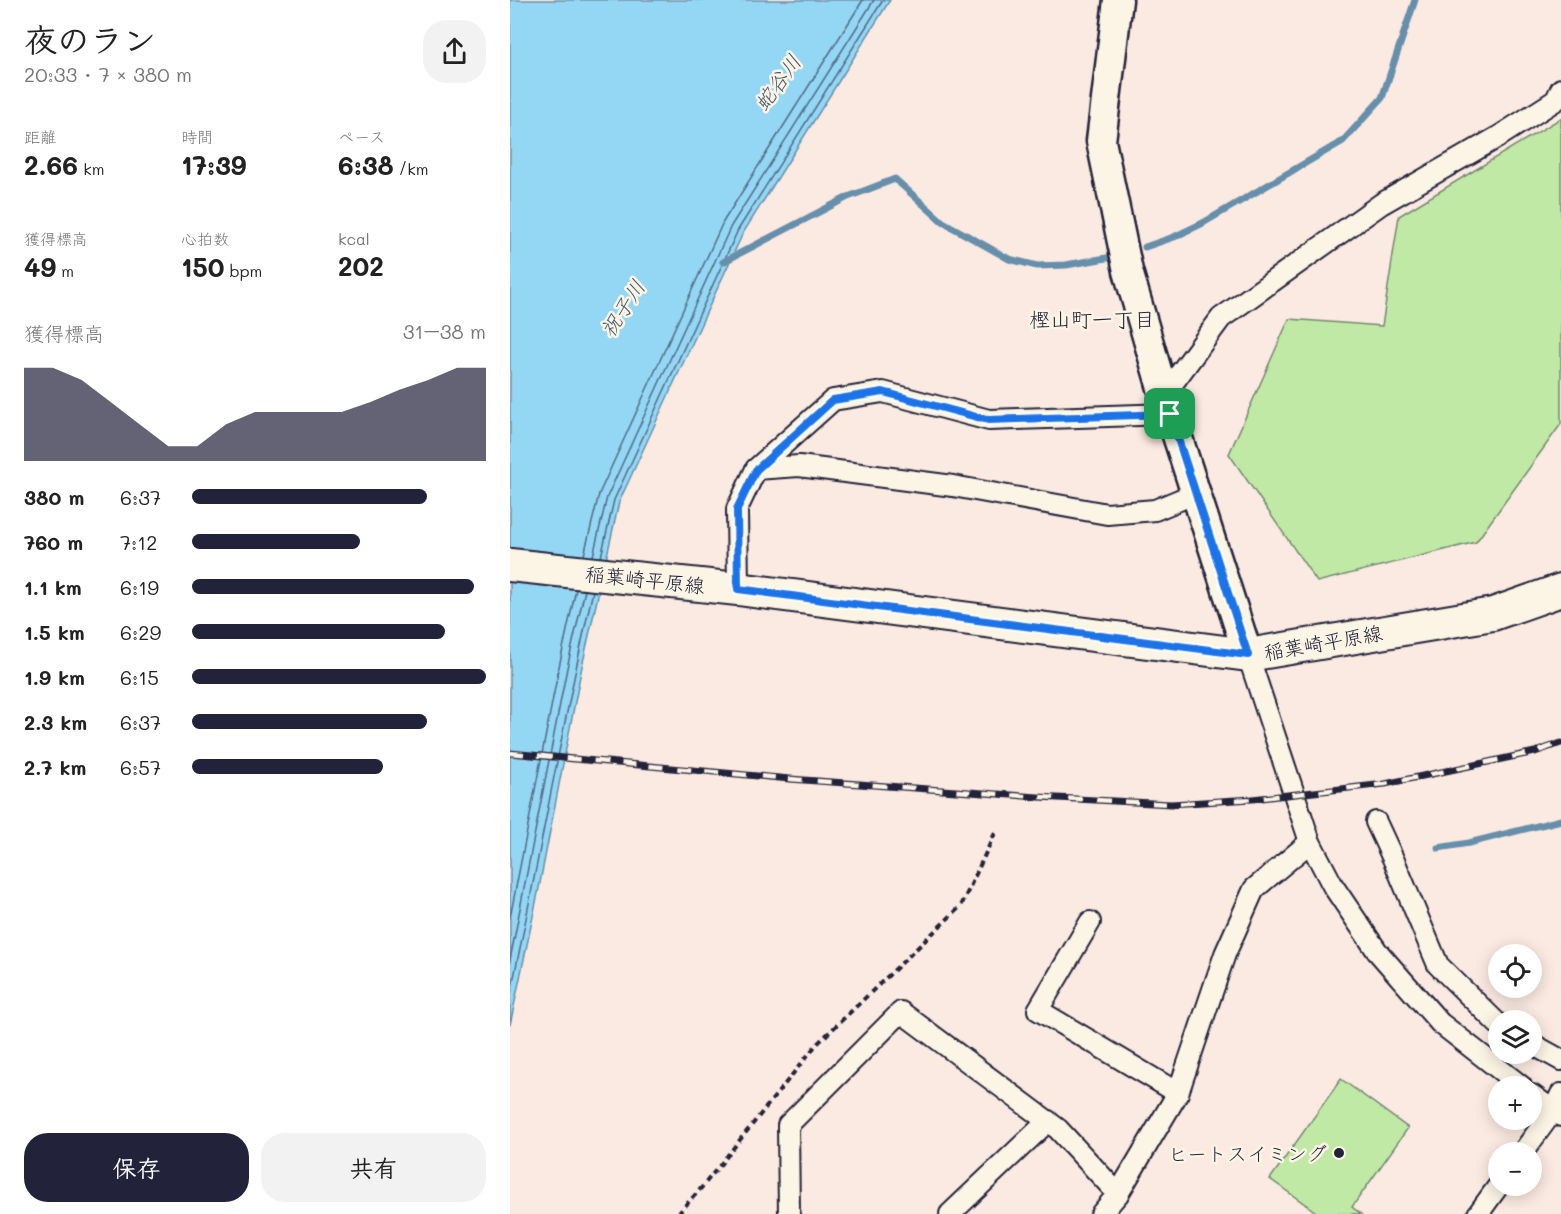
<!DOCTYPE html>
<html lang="ja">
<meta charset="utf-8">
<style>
:root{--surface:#fff;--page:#f2f2f2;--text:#222;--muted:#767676;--accent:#22223b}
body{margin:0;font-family:Mali,"Klee One",sans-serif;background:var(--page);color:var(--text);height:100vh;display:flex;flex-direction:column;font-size:22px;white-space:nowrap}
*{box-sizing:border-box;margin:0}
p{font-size:20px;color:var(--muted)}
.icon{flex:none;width:33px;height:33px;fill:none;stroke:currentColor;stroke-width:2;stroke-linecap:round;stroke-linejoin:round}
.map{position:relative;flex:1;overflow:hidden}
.side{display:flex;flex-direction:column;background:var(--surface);width:510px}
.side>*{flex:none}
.fabs{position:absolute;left:978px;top:944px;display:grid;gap:12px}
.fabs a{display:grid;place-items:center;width:54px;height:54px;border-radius:50%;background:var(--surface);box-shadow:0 3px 15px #0003;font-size:30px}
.pin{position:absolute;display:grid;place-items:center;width:51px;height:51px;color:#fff;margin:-26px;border-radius:12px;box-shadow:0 3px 9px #0006}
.round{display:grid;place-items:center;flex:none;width:63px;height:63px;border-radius:24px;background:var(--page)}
.summary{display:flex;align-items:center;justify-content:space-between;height:102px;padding:0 24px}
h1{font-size:33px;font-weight:700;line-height:45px}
.figures{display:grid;grid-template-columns:repeat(3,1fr);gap:9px;height:102px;padding:6px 24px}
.figures div{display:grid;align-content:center}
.figures b{font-size:26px;font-weight:700}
.figures small{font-size:16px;font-weight:400}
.figures p{font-size:16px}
.chart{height:168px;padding:12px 24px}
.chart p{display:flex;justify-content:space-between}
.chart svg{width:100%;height:108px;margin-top:6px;fill:var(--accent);opacity:.7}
.action{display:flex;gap:12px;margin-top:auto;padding:12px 24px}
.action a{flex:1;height:69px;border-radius:24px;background:var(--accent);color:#fff;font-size:24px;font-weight:700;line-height:69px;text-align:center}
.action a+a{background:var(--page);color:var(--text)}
ul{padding:0 24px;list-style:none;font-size:20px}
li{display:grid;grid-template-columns:96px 72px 1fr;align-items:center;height:45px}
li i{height:15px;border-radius:8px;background:var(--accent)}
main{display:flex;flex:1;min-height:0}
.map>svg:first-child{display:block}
.green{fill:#c0e9a5;stroke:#718670;stroke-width:1.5}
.water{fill:#94d7f5;stroke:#668fab;stroke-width:1.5}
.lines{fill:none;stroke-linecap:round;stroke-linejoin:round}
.shore{stroke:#506a85;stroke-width:1.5}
.stream{stroke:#668fab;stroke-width:7}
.street-casing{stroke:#22223b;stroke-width:24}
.secondary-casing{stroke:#22223b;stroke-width:33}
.primary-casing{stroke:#22223b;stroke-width:36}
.path{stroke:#22223b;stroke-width:4;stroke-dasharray:6 4.5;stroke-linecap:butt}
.street{stroke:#fcf5e5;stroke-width:20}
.secondary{stroke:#fcf5e5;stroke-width:28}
.primary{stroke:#fcf5e5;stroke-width:32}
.rail-casing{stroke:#22223b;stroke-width:7}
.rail{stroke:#fcf5e5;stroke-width:4.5;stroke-dasharray:14;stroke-linecap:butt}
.route-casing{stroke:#fff;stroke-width:12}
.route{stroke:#1a73e8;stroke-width:8}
.poi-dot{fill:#22223b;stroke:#fcf5e5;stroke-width:2}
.labels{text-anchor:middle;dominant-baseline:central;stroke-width:5;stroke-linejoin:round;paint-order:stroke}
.street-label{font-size:20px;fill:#22223b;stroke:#fcf5e5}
.poi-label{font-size:20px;fill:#22223b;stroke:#fcf5e5;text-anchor:end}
.water-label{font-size:21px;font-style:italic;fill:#445873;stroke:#fcf5e5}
.neighbourhood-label{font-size:21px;fill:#22223b;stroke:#fcf5e5}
</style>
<main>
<section class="side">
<div class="summary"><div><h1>夜のラン</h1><p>20:33 · 7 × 380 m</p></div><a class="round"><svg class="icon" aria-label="share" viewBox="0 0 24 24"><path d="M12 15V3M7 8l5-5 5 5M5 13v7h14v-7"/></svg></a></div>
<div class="figures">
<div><p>距離</p><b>2.66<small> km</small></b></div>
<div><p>時間</p><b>17:39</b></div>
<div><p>ペース</p><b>6:38<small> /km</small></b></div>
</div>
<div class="figures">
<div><p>獲得標高</p><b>49<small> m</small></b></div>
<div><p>心拍数</p><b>150<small> bpm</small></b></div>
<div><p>kcal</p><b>202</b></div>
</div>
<div class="chart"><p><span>獲得標高</span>31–38 m</p>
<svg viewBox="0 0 160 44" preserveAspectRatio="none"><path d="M0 44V6L10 6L20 11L30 20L40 29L50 38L60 38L70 29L80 24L90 24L100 24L110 24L120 20L130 15L140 11L150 6L160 6V44z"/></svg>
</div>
<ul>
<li><b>380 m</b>6:37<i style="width:80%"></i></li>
<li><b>760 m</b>7:12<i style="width:57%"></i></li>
<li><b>1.1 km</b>6:19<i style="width:96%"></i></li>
<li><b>1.5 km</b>6:29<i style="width:86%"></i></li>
<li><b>1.9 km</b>6:15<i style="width:100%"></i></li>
<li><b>2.3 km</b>6:37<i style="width:80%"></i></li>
<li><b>2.7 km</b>6:57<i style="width:65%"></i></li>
</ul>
<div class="action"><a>保存</a><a>共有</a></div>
</section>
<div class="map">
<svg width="1051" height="1214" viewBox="0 0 1051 1214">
<rect width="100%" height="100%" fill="#fbeae1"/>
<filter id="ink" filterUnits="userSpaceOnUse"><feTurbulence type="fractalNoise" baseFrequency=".0167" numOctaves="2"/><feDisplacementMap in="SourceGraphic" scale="12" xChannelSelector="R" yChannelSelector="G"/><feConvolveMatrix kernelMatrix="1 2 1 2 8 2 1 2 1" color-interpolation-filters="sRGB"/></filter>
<g filter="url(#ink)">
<g class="green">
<polygon points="1051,118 1051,424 966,542 807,582 719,454 779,319 872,326 889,216"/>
<polygon points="831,1079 898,1128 842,1207 851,1214 809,1214 760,1179"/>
</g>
<polygon class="water" points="0,0 380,0 233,233 109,502 71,671 29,888 0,1025"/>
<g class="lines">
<g class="shore">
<polyline points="74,555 89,494 213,222 353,0"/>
<polyline points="83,556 97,497 221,226 364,0"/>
<polyline points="91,557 104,500 228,230 373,0"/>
<polyline points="0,918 49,667 66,589"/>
<polyline points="0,960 57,668 75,590"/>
<path d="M 0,996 C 29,861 52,725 83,591"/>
</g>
<g class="stream">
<polyline points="635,247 664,237 693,223 833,141 872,98 905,0"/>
<polyline points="213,262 338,197 385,179 433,222 499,259 527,266 556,265 608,256"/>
<polyline points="928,848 959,843 1051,820"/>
</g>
<defs>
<g id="street">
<polyline points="654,395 711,318 871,204 988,137 1046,100 1051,89"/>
<polyline points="246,469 289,466 443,486 597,514 645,510 686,493"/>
<polyline points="228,589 227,509 246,469 323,400 373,392 479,420 660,414"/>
<polyline points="738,655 800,842 823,886 867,951 930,1023 1011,1086"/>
<polyline points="866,822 885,863 928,965 988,1024"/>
<polyline points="580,922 528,1010 668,1093"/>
<polyline points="1022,1044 1051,1060"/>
<polyline points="1022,1095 1051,1116"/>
<polyline points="1013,1152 1043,1111 1051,1094"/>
<polyline points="279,1214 278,1125 391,1012 548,1129 608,1194"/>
<polyline points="440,1214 538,1121"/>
<polyline points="591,1214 608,1194 668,1093 715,954 744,889 800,842"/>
<polyline points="968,1214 989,1185"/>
</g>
<polyline id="secondary" points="608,0 591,141 618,271 654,395 738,655"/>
<polyline id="primary" points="0,565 228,589 738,655 983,614 1051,590"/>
</defs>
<use href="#street" class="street-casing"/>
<use href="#secondary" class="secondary-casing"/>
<use href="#primary" class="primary-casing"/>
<polyline class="path" points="168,1214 193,1186 306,1045 451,906 485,833"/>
<use href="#street" class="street"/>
<use href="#secondary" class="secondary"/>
<use href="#primary" class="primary"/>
<defs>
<polyline id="rail" points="0,753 280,779 528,797 661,804 742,799 875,784 1025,752 1051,743"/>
</defs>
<use href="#rail" class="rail-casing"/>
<use href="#rail" class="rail"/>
</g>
</g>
<g class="lines" filter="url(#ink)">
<defs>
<polygon id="route" points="373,392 478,420 660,414 738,655 228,589 227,509 246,470 323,400"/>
</defs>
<use href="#route" class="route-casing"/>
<use href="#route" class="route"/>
</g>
<circle class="poi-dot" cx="829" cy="1153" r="6"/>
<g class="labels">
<g class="street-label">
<text transform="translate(135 579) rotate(6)">稲葉崎平原線</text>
<text transform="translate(813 642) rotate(-10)">稲葉崎平原線</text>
</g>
<g class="poi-label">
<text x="817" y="1153">ヒートスイミング</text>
</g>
<g class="water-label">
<text transform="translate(267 82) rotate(-54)">蛇谷川</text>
<text transform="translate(112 308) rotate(-57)">祝子川</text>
</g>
<g class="neighbourhood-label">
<text x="582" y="318">樫山町一丁目</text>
</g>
</g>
</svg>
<div class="fabs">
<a><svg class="icon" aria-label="locate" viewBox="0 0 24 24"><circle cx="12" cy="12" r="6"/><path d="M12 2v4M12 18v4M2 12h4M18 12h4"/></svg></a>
<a><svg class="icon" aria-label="layers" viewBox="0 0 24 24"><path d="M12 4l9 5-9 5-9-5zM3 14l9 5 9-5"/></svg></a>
<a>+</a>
<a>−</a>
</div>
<div class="pin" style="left:660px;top:414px;background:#1e9e55"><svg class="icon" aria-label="arrive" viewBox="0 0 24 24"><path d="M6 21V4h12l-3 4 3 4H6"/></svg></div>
</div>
</main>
